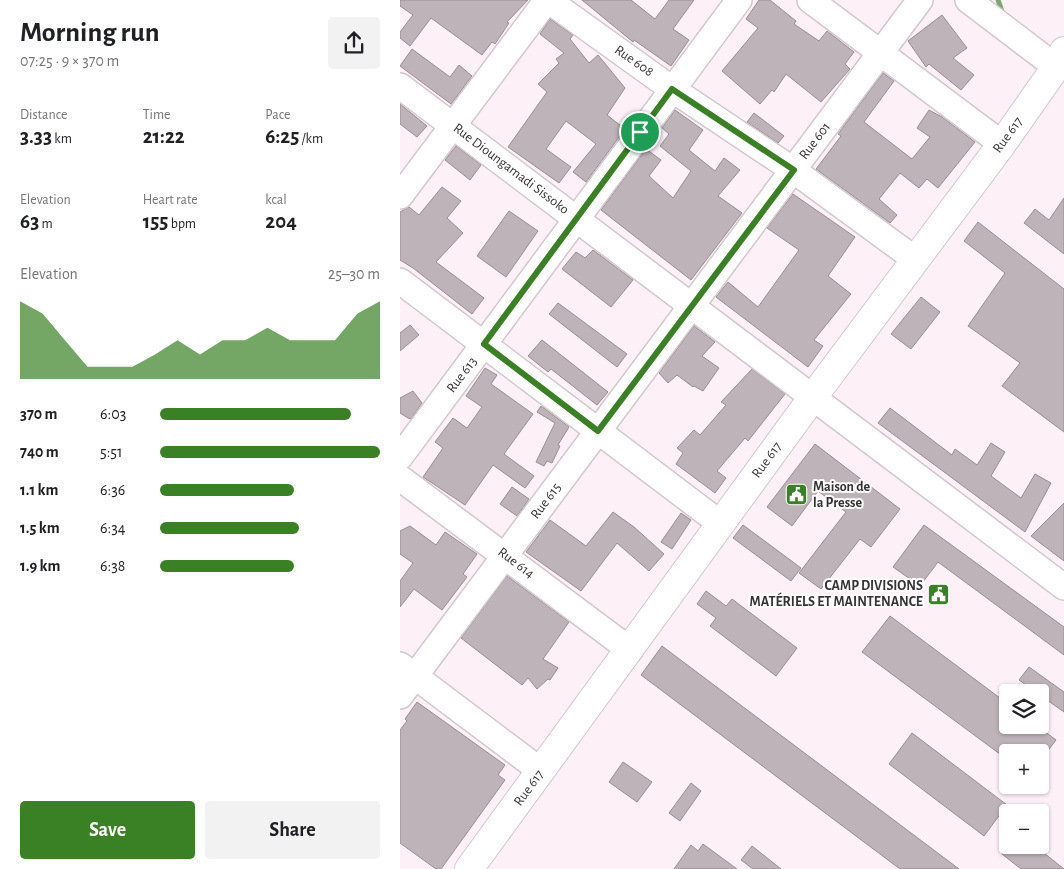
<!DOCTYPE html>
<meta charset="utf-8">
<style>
:root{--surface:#fff;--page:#f2f2f2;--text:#202124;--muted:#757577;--accent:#3a8126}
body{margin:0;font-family:"Alegreya Sans",sans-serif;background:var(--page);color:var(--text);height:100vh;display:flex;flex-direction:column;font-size:19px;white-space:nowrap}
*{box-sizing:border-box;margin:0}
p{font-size:16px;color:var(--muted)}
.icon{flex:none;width:28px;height:28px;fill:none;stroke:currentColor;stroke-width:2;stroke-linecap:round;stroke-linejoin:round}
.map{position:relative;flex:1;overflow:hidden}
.drawer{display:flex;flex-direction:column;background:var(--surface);width:400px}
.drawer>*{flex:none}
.controls{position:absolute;left:599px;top:684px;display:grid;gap:10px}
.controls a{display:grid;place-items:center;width:50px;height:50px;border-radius:5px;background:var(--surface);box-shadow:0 1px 4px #0004;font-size:25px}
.pin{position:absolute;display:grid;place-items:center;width:42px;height:42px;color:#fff;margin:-21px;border:2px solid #fff;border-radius:50%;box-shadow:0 1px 5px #0007}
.round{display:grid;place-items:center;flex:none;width:52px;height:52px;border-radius:5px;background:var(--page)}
.summary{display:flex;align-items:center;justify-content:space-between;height:85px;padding:0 20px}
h1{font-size:28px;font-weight:600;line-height:38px}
.stats{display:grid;grid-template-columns:repeat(3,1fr);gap:8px;height:85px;padding:5px 20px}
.stats div{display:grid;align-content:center}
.stats b{font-size:21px;font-weight:600}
.stats small{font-size:14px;font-weight:400}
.stats p{font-size:14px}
.chart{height:140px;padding:10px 20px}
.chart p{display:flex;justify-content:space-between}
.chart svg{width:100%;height:90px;margin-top:5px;fill:var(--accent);opacity:.7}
.cta{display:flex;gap:10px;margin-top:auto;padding:10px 20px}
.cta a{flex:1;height:58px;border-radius:5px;background:var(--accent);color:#fff;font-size:20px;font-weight:600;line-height:58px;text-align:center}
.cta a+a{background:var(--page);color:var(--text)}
ul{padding:0 20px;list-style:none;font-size:16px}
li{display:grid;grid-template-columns:80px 60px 1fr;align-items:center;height:38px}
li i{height:12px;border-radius:6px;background:var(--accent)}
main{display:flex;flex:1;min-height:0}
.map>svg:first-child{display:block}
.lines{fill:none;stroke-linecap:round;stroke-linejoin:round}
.stream{stroke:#7ca971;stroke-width:5}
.building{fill:#beb3b8;stroke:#988d92}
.minor-casing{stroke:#d3c7cd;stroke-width:28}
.highway-casing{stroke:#d3c7cd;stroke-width:30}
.minor{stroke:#fff;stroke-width:25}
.highway{stroke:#fff;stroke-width:28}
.route-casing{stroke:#fff;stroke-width:10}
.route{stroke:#3a8126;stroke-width:6}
.labels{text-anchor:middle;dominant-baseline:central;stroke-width:4;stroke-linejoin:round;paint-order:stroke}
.street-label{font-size:14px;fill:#373335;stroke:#fff}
.poi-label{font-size:14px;font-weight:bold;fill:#373335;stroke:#fff;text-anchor:start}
</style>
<main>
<section class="drawer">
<div class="summary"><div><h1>Morning run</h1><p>07:25 · 9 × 370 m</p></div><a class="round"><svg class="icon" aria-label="share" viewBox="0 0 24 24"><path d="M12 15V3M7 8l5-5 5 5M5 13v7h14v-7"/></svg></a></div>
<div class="stats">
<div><p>Distance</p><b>3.33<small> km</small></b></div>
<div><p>Time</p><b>21:22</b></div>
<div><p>Pace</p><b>6:25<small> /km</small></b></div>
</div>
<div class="stats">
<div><p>Elevation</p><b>63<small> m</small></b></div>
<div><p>Heart rate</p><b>155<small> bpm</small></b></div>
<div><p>kcal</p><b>204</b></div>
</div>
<div class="chart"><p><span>Elevation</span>25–30 m</p>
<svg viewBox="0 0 160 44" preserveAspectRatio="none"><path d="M0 44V6L10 12L20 25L30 38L40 38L50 38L60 32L70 25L80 32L90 25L100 25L110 19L120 25L130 25L140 25L150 12L160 6V44z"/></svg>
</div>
<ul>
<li><b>370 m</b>6:03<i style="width:87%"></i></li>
<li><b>740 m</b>5:51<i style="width:100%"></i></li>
<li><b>1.1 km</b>6:36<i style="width:61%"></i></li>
<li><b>1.5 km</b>6:34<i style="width:63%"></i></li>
<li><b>1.9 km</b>6:38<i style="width:61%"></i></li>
</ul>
<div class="cta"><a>Save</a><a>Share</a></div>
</section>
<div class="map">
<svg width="664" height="869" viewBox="0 0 664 869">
<rect width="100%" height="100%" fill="#fdf1f7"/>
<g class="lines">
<polyline class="stream" points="598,0 603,14"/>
</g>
<g class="building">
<polygon points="0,0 128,0 107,22 109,23 95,44 92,42 82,55 31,18 10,46 0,38 0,32 13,15 0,6"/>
<polygon points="182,0 231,0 255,19 269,0 294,0 273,29 289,40 271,66 234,40 233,42"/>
<polygon points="359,0 370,0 396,21 394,24 419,41 427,31 454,52 445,64 450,69 421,102 386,74 374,92 372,90 360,104 322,71 358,28 346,19"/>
<polygon points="542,15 567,48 553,58 574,75 561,90 529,64 526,67 508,41"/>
<polygon points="150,19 173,35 170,39 189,63 198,55 225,88 207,115 225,129 186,182 173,172 196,144 166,121 146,149 171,167 159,183 108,147 147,92 138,84 159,63 156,59 164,53 140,34"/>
<polygon points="12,49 50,77 59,65 72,76 51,104 0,66"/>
<polygon points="483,73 494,81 464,122 512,159 530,137 517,128 529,110 542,117 575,142 538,188 527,179 519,188 500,173 479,199 497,215 490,223 416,169 441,136 438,134"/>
<polygon points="0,104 27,126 17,137 0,124"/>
<polygon points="275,110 303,130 289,150 315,171 324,158 340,170 318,196 342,213 291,280 201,210 246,149 261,160 249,176 273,198 291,171 260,146 269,134 262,128"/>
<polygon points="354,113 384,136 378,143 347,122"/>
<polygon points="56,146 81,165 70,180 45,160"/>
<polygon points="42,187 61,201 47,218 63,233 36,262 84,298 72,314 13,268 0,260 0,212 9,207 19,215"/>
<polygon points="393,194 455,237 428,276 451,294 414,340 423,346 408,367 316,297 328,282 358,307 399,250 367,228"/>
<polygon points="664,198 664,254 624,223 635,209 649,220"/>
<polygon points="109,211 138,231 106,277 77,256"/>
<polygon points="578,222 664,289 664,432 602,386 620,363 568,326 605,273 564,241"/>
<polygon points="193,250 233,280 211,307 162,269 176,252 185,258"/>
<polygon points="521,297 540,312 511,349 491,334"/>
<polygon points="158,303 227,354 217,367 149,314"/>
<polygon points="10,325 19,335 0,351 0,333"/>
<polygon points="294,326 315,342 302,356 319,368 303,391 294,386 293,387 277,375 268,383 259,373"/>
<polygon points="142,340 208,392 197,405 151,369 148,372 128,356"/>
<polygon points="85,368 97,375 91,384 133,414 104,454 134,476 125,488 93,465 65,505 23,477 43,448 35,442 53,418 67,428 82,407 66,396"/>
<polygon points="352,369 385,394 348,441 345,438 317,471 326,478 315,493 276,464 283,453 277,448 294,430 300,435 326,405 321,402"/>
<polygon points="13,391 22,403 11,419 8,418 0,413 0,398"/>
<polygon points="141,406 169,427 158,445 160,446 152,463 147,461 144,466 136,462 155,423 137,412"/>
<polygon points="490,408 552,455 555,449 577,465 591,443 605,452 591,476 621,498 635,474 651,483 625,532 478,423"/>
<polygon points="415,444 500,509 471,547 460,539 421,589 399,573 446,512 418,491 392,526 367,507"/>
<polygon points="112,487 129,499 117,516 100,504"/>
<polygon points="664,503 664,561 631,536"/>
<polygon points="213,512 234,527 264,554 249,571 217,543 181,591 126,552 150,520 186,546"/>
<polygon points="281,513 291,520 272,549 261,542"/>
<polygon points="343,525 401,568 391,581 333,538"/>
<polygon points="524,525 664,627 664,655 538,562 520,586 493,567"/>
<polygon points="10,526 36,545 45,532 77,554 63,574 67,577 42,610 14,589 0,607 0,581 13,563 0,554 0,531"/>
<polygon points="107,576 169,622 143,659 158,668 150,680 148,679 137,689 128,678 122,685 61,638"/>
<polygon points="306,591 326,606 332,599 397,648 376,676 310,626 316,618 297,604"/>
<polygon points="490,616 608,704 608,725 636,725 656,740 647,752 608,752 608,760 462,652"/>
<polygon points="262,646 559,869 500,869 241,675"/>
<polygon points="629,667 664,692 664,712 640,695 640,692 636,692 619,680"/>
<polygon points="17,702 105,765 98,775 105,780 41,869 36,869 0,843 0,730 7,721 5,719"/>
<polygon points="512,733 607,805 584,836 489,764"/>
<polygon points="223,762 252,782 237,802 209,782"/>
<polygon points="291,783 301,791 280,821 269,813"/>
<polygon points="303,844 337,869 274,869 291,845 298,851"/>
<polygon points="609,845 634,845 664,869 621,869 602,854"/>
<polygon points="352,846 381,869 353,869 341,860"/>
</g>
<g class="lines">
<defs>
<g id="minor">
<polyline points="148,0 272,89 393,170 516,260"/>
<polyline points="410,0 602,144"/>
<polyline points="568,0 656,67"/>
<polyline points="0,86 664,587"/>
<polyline points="0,196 147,0"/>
<polyline points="0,281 321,524"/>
<polyline points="0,457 339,0"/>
<polyline points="0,478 230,650"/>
<polyline points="0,665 141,771"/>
<polyline points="0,696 520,0"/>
</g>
<polyline id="highway" points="69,869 413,397 602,144 656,67 664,51"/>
</defs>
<use href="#minor" class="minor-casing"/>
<use href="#highway" class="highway-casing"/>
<use href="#minor" class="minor"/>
<use href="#highway" class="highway"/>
</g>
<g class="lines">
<defs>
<polygon id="route" points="272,89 394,170 198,431 84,344"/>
</defs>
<use href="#route" class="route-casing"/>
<use href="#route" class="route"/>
</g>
<defs>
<symbol id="civic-square" viewBox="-11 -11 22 22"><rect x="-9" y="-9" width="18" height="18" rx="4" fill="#3a8126" stroke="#fff"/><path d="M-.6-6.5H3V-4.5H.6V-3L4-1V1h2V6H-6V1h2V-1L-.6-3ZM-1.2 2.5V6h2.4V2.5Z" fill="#fff"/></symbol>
</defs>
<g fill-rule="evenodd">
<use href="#civic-square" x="384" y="482" width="25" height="25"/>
<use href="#civic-square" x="526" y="582" width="25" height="25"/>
</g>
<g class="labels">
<g class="street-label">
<text transform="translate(234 61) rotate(35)">Rue 608</text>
<text transform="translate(608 135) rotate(-54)">Rue 617</text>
<text transform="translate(415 141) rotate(-53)">Rue 601</text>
<text transform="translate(111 169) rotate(37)">Rue Dioungamadi Sissoko</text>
<text transform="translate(62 375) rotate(-53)">Rue 613</text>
<text transform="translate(367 460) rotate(-54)">Rue 617</text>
<text transform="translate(146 501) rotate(-53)">Rue 615</text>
<text transform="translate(116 563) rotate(37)">Rue 614</text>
<text transform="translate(129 788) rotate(-54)">Rue 617</text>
</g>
<g class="poi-label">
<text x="413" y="487">Maison de<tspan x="413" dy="16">la Presse</tspan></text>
<text x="523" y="586" text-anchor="end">CAMP DIVISIONS<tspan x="523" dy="16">MATÉRIELS ET MAINTENANCE</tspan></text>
</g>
</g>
</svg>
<div class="controls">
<a><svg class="icon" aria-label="layers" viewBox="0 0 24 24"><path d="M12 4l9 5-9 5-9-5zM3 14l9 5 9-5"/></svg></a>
<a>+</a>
<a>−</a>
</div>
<div class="pin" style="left:240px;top:132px;background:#1e9e55"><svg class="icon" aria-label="arrive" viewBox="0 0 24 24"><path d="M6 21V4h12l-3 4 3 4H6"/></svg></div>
</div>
</main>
